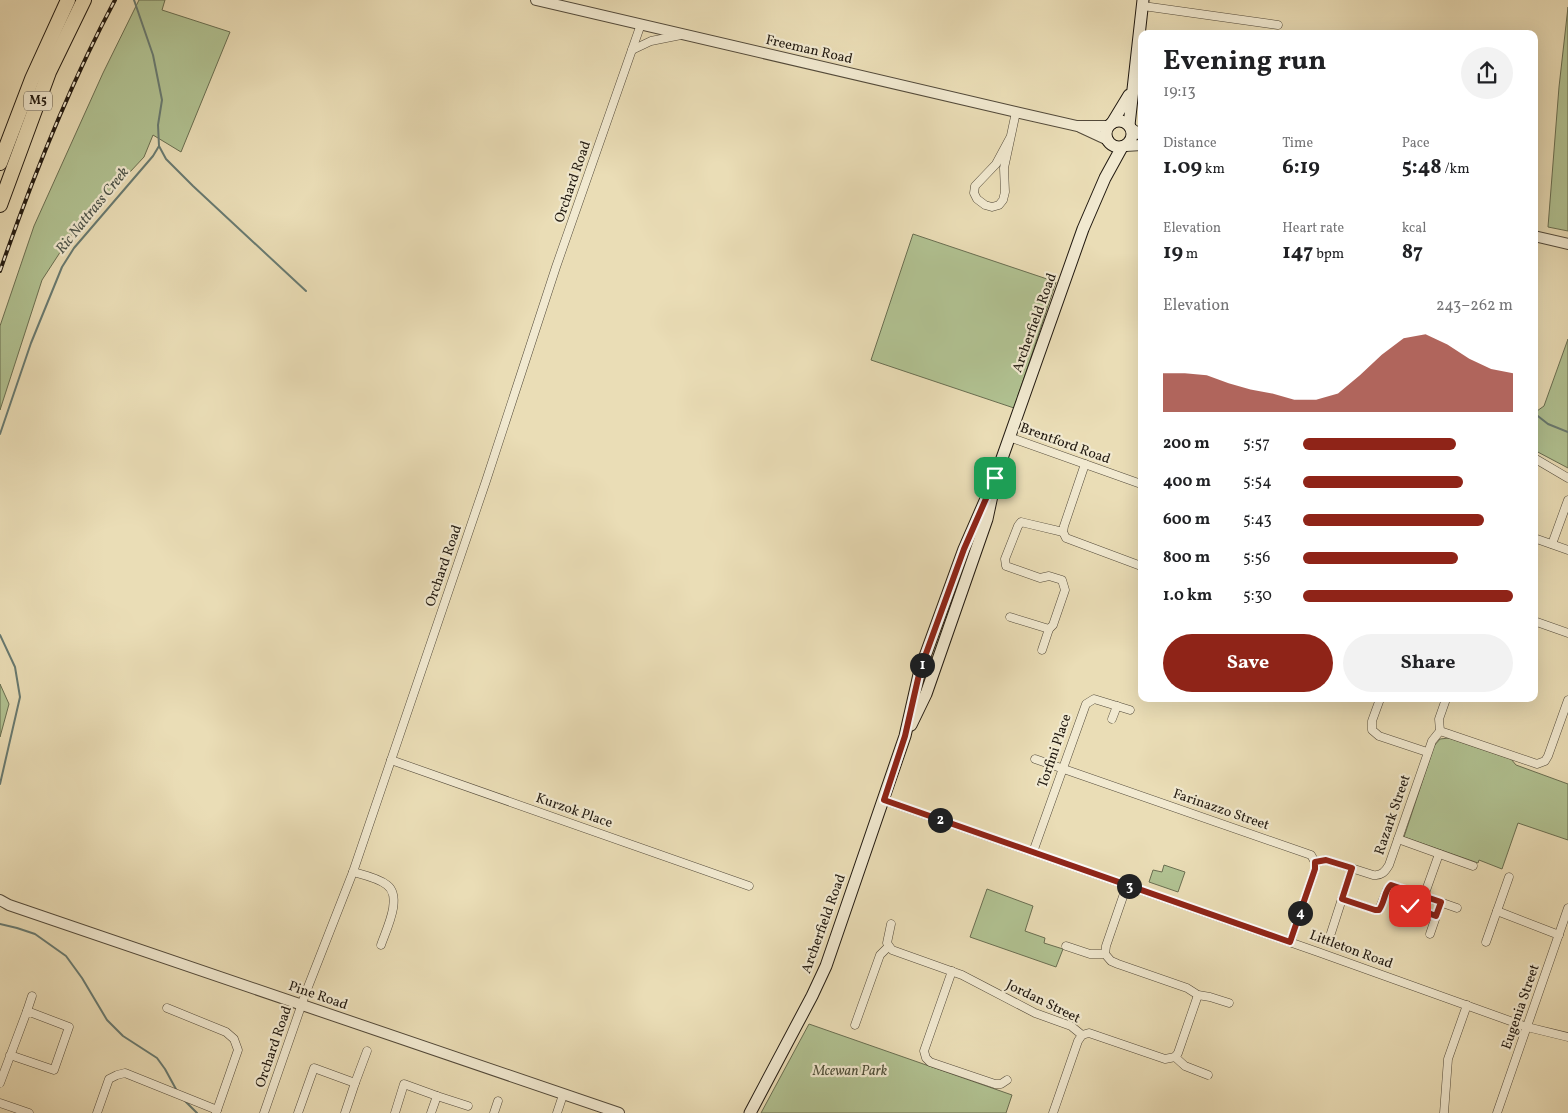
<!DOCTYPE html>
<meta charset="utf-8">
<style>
:root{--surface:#fff;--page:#f2f2f2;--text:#202124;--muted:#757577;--accent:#8f2418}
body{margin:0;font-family:Vollkorn,serif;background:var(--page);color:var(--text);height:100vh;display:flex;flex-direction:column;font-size:19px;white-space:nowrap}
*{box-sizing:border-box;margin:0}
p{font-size:16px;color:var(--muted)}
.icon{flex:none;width:28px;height:28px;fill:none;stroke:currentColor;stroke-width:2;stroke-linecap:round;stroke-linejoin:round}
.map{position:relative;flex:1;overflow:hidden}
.sheet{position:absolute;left:1138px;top:30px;width:400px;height:672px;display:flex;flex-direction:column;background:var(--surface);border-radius:10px;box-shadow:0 5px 20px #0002}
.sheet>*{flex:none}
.pin{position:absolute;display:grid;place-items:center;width:42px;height:42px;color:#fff;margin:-21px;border-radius:10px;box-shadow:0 2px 8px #0006}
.km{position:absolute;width:25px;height:25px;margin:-12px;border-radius:50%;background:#222;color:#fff;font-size:14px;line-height:25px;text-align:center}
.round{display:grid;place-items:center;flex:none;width:52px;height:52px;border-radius:26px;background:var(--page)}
.overview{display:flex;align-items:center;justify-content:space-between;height:85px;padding:0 25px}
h1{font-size:28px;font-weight:700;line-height:38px}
.metrics{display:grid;grid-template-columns:repeat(3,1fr);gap:8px;height:85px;padding:5px 25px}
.metrics div{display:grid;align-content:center}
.metrics b{font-size:21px;font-weight:700}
.metrics small{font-size:14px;font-weight:400}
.metrics p{font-size:14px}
.chart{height:140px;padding:10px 25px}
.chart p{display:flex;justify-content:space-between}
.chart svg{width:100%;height:90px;margin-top:5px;fill:var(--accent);opacity:.7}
.cta{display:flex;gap:10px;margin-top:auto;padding:10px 25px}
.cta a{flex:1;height:58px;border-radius:30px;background:var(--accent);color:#fff;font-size:20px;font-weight:700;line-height:58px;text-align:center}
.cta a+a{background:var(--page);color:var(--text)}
ul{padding:0 25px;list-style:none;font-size:16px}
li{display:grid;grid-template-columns:80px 60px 1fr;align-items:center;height:38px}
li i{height:12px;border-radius:6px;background:var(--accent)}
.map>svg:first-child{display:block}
.green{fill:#b1c292;stroke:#696e51}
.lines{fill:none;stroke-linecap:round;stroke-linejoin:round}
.stream{stroke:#687a71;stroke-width:2}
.minor-casing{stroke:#534a3a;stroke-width:9}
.tertiary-casing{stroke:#534a3a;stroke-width:12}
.secondary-casing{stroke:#211910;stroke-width:13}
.motorway-casing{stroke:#211910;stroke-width:16}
.minor{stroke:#f1e9d0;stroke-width:8}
.tertiary{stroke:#f1e9d0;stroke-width:10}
.secondary{stroke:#f1e9d0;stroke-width:11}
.motorway{stroke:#eaddb6;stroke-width:14}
.rail-casing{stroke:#211910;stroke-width:4}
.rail{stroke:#f1e9d0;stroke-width:2;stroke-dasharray:5.5;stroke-linecap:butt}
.route-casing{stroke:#fff;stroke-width:10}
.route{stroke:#8f2418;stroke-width:6}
.labels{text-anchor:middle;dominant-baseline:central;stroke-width:4.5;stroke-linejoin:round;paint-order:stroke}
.shield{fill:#f1e9d0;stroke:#5f574a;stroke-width:1}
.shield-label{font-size:12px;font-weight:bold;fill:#211910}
.street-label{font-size:14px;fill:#211910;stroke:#f1e9d0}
.park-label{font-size:14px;font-style:italic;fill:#4c4c37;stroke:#f1e9d0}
.water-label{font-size:15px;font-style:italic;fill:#4b5249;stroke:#f1e9d0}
</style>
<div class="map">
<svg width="1568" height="1113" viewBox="0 0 1568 1113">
<rect width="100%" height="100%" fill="#eaddb6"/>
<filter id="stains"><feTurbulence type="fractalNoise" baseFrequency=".004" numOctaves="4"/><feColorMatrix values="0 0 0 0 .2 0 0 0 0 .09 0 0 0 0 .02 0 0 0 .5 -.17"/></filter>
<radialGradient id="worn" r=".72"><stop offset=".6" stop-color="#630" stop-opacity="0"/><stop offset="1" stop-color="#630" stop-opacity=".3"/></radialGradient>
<g class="green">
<polygon points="139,0 165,0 162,10 230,32 181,152 153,135 144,157 72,234 42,280 0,410 0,326 34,226 103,73"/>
<polygon points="1568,7 1568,231 1548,227 1559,87"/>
<polygon points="913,234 1056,282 1014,408 871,360"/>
<polygon points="1568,339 1568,468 1534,450 1534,409 1537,411 1544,406"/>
<polygon points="0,684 9,704 0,737"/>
<polygon points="1449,738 1511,759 1516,765 1568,784 1568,840 1518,823 1502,869 1479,860 1478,863 1404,837 1434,746 1440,739"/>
<polygon points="1164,865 1185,872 1178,892 1149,882 1153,870 1162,872"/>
<polygon points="987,889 1033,906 1025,931 1045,938 1044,943 1063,949 1056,967 970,937"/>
<polygon points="809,1024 1012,1095 1006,1113 761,1113"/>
</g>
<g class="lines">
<g class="stream">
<polyline points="159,146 166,159 193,186 306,291"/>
<polyline points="1534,413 1548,424 1568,432"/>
<polyline points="0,434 31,343 62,267 74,248 153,156 159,146 158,125 162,100 153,55 134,0"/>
<polyline points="0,635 15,667 20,697 0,784"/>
<polyline points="0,924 17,928 35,934 66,956 82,978 107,1020 123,1036 157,1058 165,1069 177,1091"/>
<polyline points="183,1099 197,1113"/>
</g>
<defs>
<g id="minor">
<polyline points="1143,6 1278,25"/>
<polyline points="632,50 651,41 681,35"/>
<polyline points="1010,138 996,164 975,186 974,193 977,199 985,205 992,207 999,205 1003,200 1005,192 1004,168 1016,112"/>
<polyline points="1009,437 1141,484"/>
<polyline points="1534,458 1568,478"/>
<polyline points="1085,464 1064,526 1063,532 1066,538 1141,566"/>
<polyline points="1534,538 1568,550"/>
<polyline points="1552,544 1568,500"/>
<polyline points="1010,617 1049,629 1053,625 1065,590 1062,580 1049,576 1040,578 1006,566 1005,559 1018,526 1021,522 1025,523 1063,532"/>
<polyline points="1534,621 1568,633"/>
<polyline points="1042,650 1049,629"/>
<polyline points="1380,699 1372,721 1372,730 1379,736 1427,752"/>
<polyline points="1112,719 1117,706"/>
<polyline points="1440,731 1537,764 1545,761 1548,756 1568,700"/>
<polyline points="1035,759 1311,855 1315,862 1315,869 1290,942"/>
<polyline points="391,760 749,886"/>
<polyline points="883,800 1318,952 1527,1027 1568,1037"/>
<polyline points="1398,839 1473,866"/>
<polyline points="1033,852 1086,704 1094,699 1130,710"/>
<path d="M 1315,862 L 1326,860 L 1373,875 C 1381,876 1385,872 1389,865 L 1432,741 L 1440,731 L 1439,719 L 1446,699"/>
<path d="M 353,872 C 364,875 378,878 387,885 C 403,897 386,930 381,945"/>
<polyline points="1424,896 1439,854"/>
<polyline points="1342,899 1375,910 1379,910 1387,890 1391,885 1457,908"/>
<polyline points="1410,906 1436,916"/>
<polyline points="1497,911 1559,935"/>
<polyline points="891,924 887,943 892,950 962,975 1035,1013 1071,1026 1082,1035 1089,1033 1165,1059 1175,1057 1185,1066 1208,1075"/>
<polyline points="1331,933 1352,868"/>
<polyline points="1430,934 1441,902"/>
<polyline points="1486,942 1509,877"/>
<polyline points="1066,946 1090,954 1105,954 1111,961 1118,964 1187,988 1198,995 1210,997 1229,1003"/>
<polyline points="1105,954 1106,946 1127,885"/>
<polyline points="952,971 924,1051 926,1058 930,1062 995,1084 1001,1084 1007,1080"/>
<polyline points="167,1008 226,1032 234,1039 238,1050 216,1113"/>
<polyline points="27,1011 32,996"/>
<polyline points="855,1025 880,955 888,947"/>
<polyline points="1175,1057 1178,1053 1198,995"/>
<polyline points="0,1083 27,1011 69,1027 54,1070 10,1055"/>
<polyline points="355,1083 367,1051"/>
<polyline points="437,1096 468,1106"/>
<polyline points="0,1103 29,1113"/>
<polyline points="97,1113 109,1079 117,1075 125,1073 217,1110"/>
<polyline points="264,1113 306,992 353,872 486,481 556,267 641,24"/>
<polyline points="298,1113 314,1068 355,1083 345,1113"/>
<polyline points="395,1113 404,1084 437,1096 431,1113"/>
<polyline points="494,1113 498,1101"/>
<polyline points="557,1113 563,1095"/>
<polyline points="1053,1113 1078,1041 1082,1035"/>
<polyline points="1444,1113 1448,1059 1467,1005"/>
<polyline points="1497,1113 1568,908"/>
</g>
<g id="tertiary">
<polyline points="536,0 1016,112 1077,126 1109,126"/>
<polyline points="1080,127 1108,140"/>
<polyline points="1132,129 1141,135"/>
<polyline points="1126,146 1141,145"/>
<polyline points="1534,236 1568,244"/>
<polyline points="0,900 9,905 619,1113"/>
</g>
<g id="secondary">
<circle cx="1119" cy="134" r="13"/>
<polyline points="1112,123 1129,95"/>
<polyline points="1129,125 1143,0"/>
<polyline points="911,725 926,694 987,519 993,491"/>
<polyline points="750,1113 812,996 826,966 905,736 920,670 964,549 995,478 1083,229 1105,178 1122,147"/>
</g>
<g id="motorway">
<polyline points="0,163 32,79 68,0"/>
<polyline points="0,205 49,72 84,0"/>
</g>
</defs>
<use href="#minor" class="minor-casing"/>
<use href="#tertiary" class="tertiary-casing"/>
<use href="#secondary" class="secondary-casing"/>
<use href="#motorway" class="motorway-casing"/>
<use href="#minor" class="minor"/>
<use href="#tertiary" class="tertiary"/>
<use href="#secondary" class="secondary"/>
<use href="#motorway" class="motorway"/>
<defs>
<path id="rail" d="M 0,271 C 32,179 69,86 115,0"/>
</defs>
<use href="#rail" class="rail-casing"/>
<use href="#rail" class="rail"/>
</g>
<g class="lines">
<defs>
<path id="route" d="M 995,478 L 964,549 L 920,670 L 905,736 L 884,800 L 1290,942 L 1315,869 L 1315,862 L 1326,860 L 1352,868 L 1342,899 L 1375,910 L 1379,910 C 1385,902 1384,891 1391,885 L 1441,902 L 1436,916 L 1410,906"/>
</defs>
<use href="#route" class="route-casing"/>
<use href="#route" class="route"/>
</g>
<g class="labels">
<rect class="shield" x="24" y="91.5" width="28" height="19" rx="4"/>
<g class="shield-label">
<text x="38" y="101">M5</text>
</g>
<g class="street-label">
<text transform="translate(809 50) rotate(13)">Freeman Road</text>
<text transform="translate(573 182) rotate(-71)">Orchard Road</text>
<text transform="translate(1035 323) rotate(-70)">Archerfield Road</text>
<text transform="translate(1065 444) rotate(20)">Brentford Road</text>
<text transform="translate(444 566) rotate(-71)">Orchard Road</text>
<text transform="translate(1055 751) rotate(-71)">Torfini Place</text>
<text transform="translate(1221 810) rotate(19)">Farinazzo Street</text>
<text transform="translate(574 811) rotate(19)">Kurzok Place</text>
<text transform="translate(1393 815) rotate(-71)">Razark Street</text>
<text transform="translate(824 924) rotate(-70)">Archerfield Road</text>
<text transform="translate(1351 950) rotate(20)">Littleton Road</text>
<text transform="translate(318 996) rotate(19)">Pine Road</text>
<text transform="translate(1043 1002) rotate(26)">Jordan Street</text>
<text transform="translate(1521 1007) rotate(-71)">Eugenia Street</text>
<text transform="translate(274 1047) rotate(-71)">Orchard Road</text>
</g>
<g class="park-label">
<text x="850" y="1071">Mcewan Park</text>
</g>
<g class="water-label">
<text transform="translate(93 211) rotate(-51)">Ric Nattrass Creek</text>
</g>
</g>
<rect width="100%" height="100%" filter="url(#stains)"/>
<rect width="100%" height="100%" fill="url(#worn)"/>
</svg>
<div class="pin" style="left:995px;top:478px;background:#1e9e55"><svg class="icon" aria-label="arrive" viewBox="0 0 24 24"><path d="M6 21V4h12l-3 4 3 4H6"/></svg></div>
<div class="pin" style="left:1410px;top:906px;background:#d93025"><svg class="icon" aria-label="check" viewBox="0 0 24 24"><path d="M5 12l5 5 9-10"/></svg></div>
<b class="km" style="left:922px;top:665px">1</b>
<b class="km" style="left:940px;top:820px">2</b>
<b class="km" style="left:1129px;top:886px">3</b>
<b class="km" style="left:1300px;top:913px">4</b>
<section class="sheet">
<div class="overview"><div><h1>Evening run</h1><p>19:13</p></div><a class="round"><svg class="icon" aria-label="share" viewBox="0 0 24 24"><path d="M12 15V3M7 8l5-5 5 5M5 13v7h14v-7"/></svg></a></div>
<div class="metrics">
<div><p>Distance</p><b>1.09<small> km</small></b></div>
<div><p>Time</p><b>6:19</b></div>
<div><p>Pace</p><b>5:48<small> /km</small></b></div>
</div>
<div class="metrics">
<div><p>Elevation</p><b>19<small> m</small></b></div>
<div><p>Heart rate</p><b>147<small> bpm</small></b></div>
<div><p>kcal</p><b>87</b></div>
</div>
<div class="chart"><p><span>Elevation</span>243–262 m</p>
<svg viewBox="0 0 160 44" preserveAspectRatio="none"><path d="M0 44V25L10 25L20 26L30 30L40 33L50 35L60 38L70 38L80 35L90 26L100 16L110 8L120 6L130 11L140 18L150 23L160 25V44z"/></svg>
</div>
<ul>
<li><b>200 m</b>5:57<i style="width:73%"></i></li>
<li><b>400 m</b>5:54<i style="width:76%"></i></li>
<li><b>600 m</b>5:43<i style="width:86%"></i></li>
<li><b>800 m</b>5:56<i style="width:74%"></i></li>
<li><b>1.0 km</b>5:30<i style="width:100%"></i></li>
</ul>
<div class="cta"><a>Save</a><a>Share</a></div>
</section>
</div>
